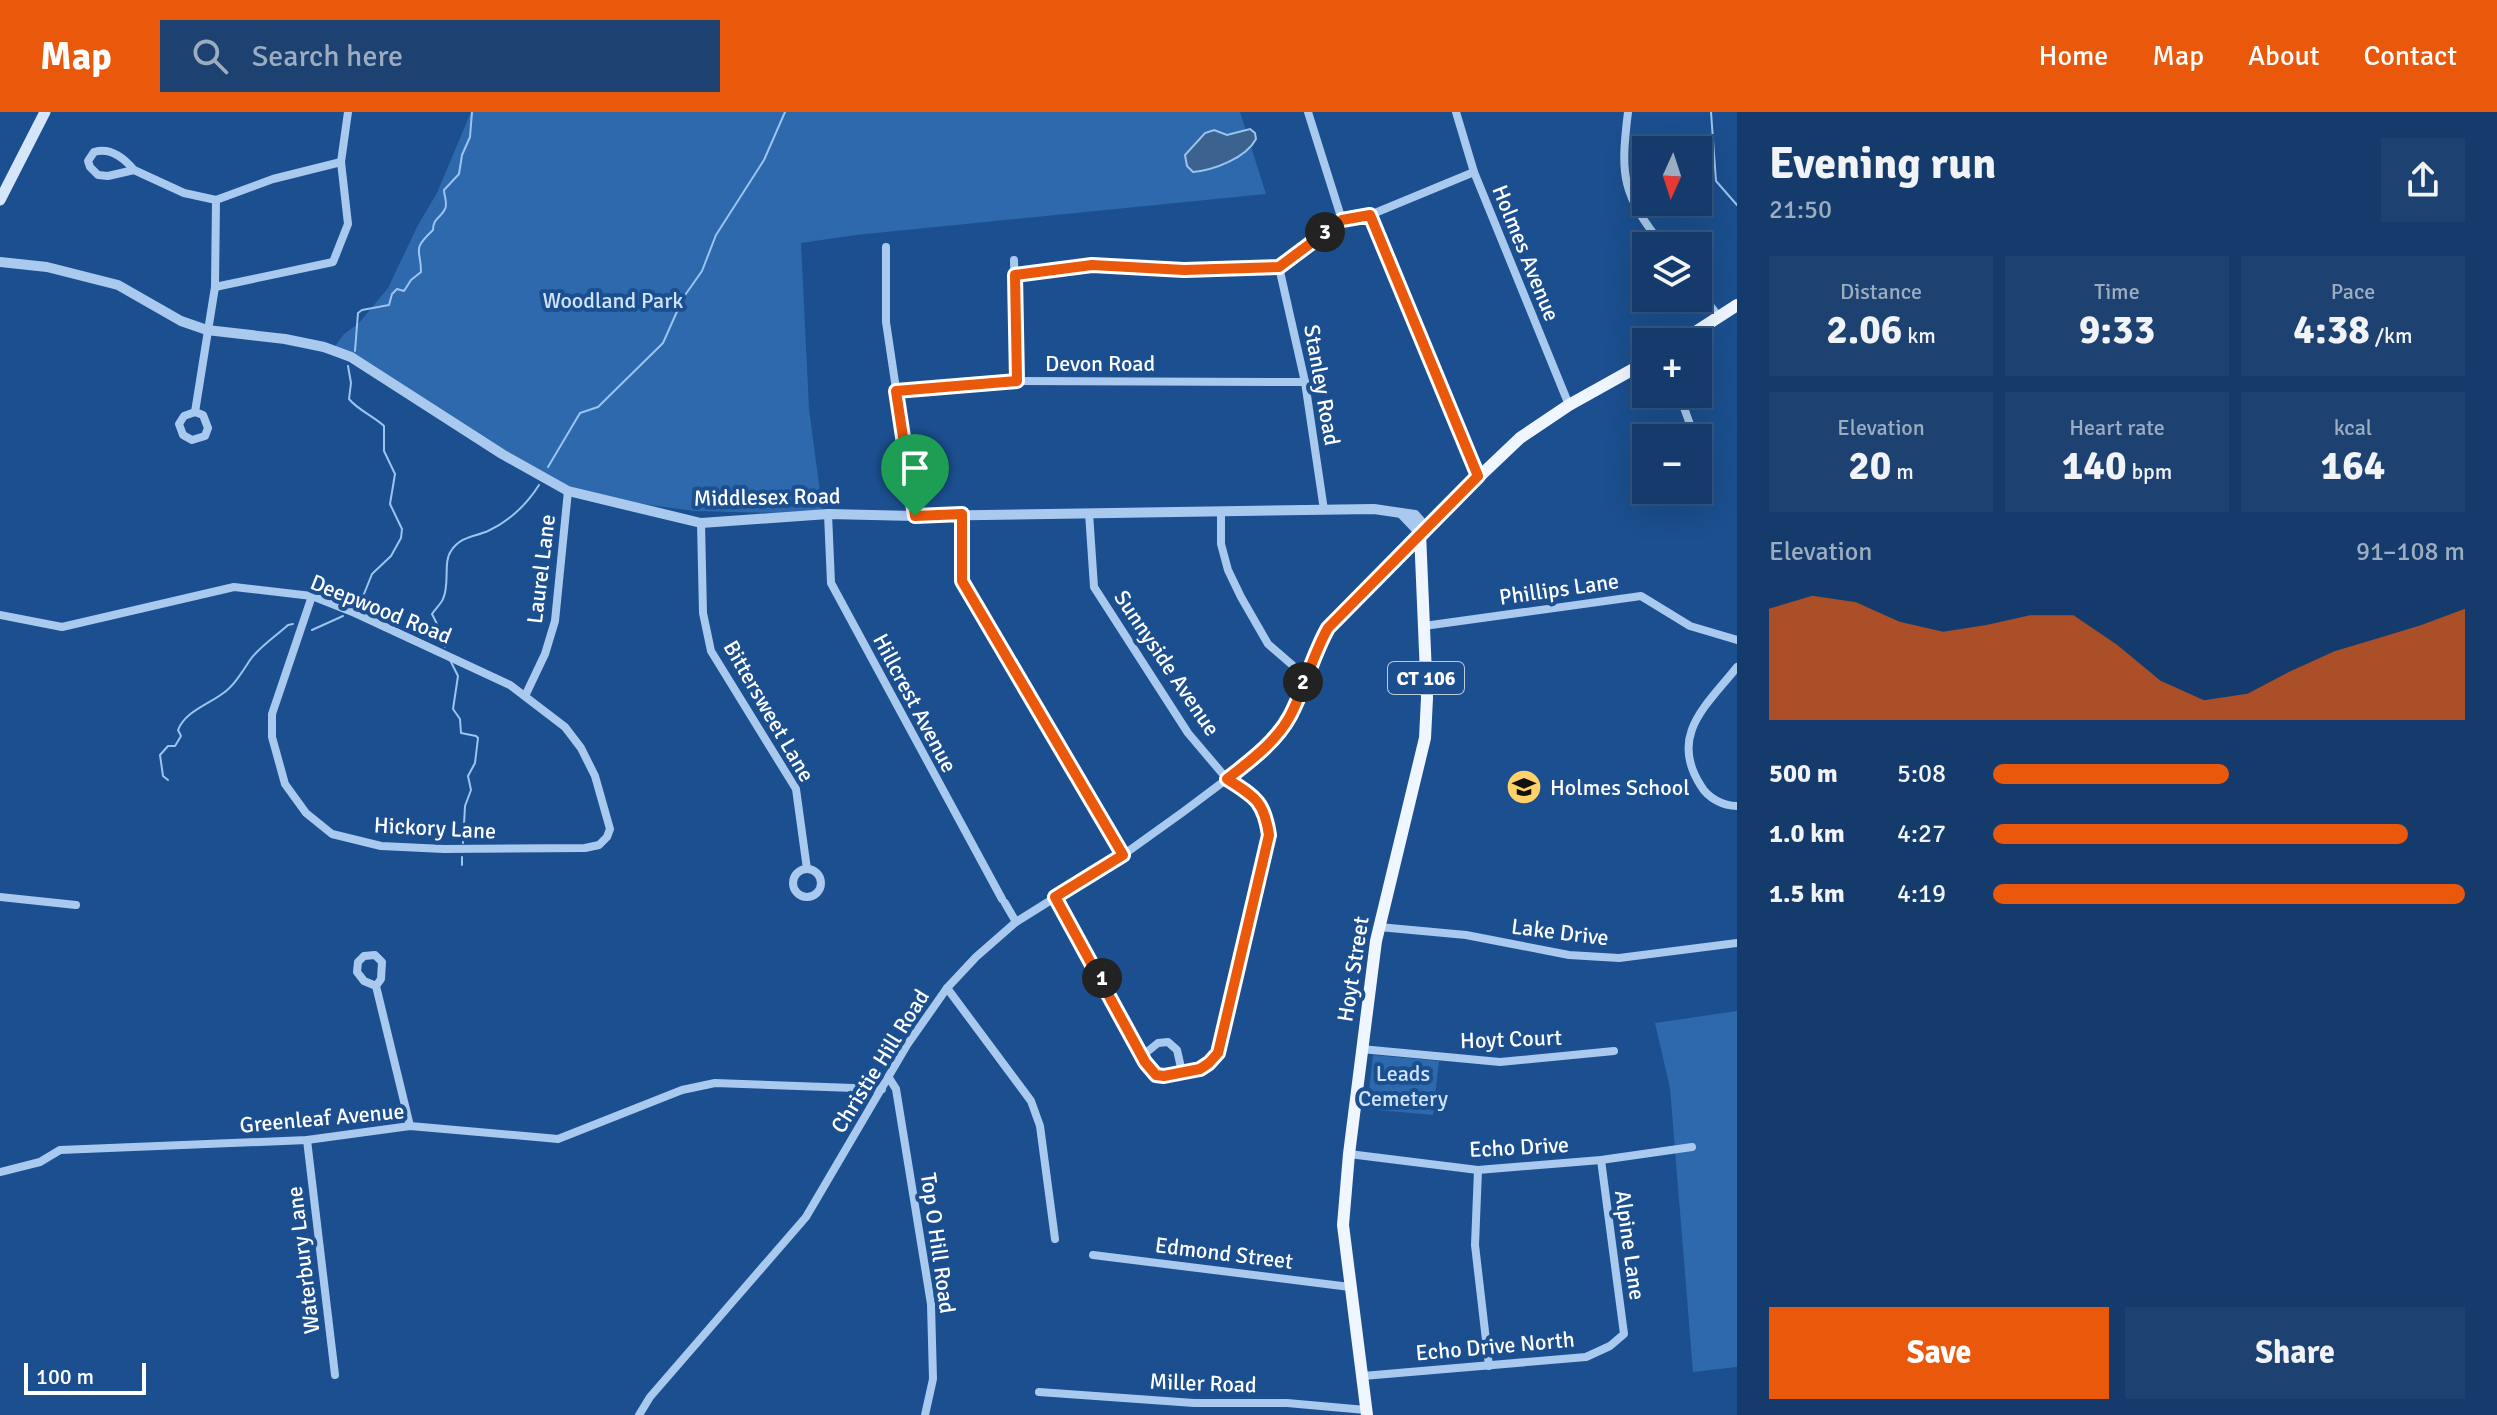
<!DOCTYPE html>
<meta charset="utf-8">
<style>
:root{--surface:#143b6b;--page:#1d4271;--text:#f1f3f6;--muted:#9dadc1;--line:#33557e;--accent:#ea580c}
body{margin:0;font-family:Signika,sans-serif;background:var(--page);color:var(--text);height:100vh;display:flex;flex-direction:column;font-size:30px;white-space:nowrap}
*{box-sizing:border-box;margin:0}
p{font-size:26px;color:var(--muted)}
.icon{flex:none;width:44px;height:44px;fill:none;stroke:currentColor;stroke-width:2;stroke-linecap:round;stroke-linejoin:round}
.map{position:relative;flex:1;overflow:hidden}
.side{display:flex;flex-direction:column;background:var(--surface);width:760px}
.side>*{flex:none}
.needle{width:52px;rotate:183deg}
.controls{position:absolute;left:1632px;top:24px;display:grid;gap:16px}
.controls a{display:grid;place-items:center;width:80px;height:80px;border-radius:0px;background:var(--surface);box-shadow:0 8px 32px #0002,0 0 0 2px var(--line);font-size:40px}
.scale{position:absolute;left:24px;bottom:20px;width:122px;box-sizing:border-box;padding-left:8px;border:4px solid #fff;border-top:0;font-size:22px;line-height:28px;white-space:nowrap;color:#fff;-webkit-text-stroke:6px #1b4f8f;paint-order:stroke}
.pin{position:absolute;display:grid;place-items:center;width:68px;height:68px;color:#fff;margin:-82px -34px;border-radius:50% 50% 50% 0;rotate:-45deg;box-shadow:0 0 8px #0007}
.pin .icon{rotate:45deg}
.km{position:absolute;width:40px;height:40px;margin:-20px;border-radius:50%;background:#222;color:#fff;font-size:22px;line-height:40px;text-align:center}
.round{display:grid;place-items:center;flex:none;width:84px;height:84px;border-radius:0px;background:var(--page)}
.headline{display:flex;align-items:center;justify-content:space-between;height:136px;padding:0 32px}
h1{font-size:44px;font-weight:700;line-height:60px}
.stats{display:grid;grid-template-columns:repeat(3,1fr);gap:12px;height:136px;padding:8px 32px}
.stats div{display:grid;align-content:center;border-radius:0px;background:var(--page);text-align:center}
.stats b{font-size:40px;font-weight:700}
.stats small{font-size:22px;font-weight:400}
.stats p{font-size:22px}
.chart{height:224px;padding:16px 32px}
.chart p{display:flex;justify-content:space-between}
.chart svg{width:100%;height:144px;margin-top:8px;fill:var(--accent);opacity:.7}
.primary-button{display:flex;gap:16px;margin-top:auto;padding:16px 32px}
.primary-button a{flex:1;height:92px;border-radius:0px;background:var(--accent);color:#fff;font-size:32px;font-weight:700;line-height:92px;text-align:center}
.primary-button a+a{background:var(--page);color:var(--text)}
ul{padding:0 32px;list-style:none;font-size:26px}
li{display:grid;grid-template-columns:128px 96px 1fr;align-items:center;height:60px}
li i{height:20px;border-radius:10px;background:var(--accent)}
header{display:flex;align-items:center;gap:48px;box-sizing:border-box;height:112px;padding:0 40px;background:var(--accent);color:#fff}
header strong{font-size:38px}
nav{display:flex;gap:44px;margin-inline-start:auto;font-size:28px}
.search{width:560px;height:72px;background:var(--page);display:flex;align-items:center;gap:20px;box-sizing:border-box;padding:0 28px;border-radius:0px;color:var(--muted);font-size:30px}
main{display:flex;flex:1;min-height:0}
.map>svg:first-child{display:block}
.green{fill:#2e69ad}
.water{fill:#3c6290;stroke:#9cc4f0;stroke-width:2}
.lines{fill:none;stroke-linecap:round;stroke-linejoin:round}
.stream{stroke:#9cc4f0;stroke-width:2}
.minor{stroke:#a9c9ee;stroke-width:8}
.tertiary{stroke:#a9c9ee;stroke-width:10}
.secondary{stroke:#d6e6fa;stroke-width:11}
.primary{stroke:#f0f6ff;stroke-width:12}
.route-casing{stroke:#fff;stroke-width:16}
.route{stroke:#ea580c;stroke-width:10}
.labels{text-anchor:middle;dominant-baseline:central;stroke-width:8;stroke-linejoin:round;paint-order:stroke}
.shield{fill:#1b4f8f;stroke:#bbcadd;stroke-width:2}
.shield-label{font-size:20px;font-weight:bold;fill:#fff}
.street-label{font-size:22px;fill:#fff;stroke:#1b4f8f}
.park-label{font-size:22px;fill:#cfe3fa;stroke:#1b4f8f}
.poi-label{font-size:22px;fill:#fff;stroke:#1b4f8f;text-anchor:start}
</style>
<header>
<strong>Map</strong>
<div class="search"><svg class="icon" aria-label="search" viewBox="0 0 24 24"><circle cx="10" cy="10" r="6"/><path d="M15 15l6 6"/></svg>Search here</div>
<nav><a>Home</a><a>Map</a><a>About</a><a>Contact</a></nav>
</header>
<main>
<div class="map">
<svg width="1737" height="1303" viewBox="0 0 1737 1303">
<rect width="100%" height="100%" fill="#1b4f8f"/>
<g class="green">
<polygon points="471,0 1240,0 1266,82 856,123 801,131 809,297 823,402 694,399 643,392 570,376 335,239 336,233 344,222 359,211 388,176 418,113 437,81"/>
<polygon points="1737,899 1737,1255 1693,1260 1670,976 1655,911"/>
<polygon points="1373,943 1439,949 1433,1003 1367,997"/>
</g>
<path class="water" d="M 1250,17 L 1255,21 L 1256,27 C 1246,46 1214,58 1193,60 L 1187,54 L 1185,43 L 1205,21 L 1214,18 L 1227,23 Z"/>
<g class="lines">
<g class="stream">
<polyline points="1711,0 1716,69 1737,93"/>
<path d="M 355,239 L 358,201 L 362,198 L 389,193 L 392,182 L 397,177 L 404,179 L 411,168 L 421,160 C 421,136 411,139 433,118 C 433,106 441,106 445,97 C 448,91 444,84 444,78 L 459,62 L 462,43 L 470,25 L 472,0"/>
<path d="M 348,254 L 351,271 L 349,287 C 358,298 373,304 384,314 L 384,339 L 395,362 L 390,392 L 402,417 L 401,426 L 391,444 L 372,462 L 364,482 L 349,492"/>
<polyline points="548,355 580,301 598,295 663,231 683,186 702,159 716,123 764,48 785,0"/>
<polyline points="312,518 343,504"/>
<path d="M 445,535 L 441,520 L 432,502 C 435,497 441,492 443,487 C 450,472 443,450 451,439 C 461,424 474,425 488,419 C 509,409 527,392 539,373"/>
<polyline points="450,548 458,564 453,597 460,607 461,621 476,624 478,626 475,651 468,664 471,678 465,694 463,731"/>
<path d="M 168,668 L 163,664 L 160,643 L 168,634 L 175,634 L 181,624 L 178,618 C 185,600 207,593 222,582 C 234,574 242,560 250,548 C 259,535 276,524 288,513 L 293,512"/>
<polyline points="462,745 462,753"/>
</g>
<g class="minor">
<polyline points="1308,0 1342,108"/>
<polyline points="1456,0 1474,60 1569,293"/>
<path d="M 1628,0 C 1620,65 1622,82 1663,134"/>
<path d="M 134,58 C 124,46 110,35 94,40 L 88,49 L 90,55 L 98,63 L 108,64 L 134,58 L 184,81 L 216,88"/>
<polyline points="216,88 273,67 341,50"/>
<polyline points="1370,103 1478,364"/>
<polyline points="886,135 886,210 915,404"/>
<polyline points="1014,148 1017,269"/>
<polyline points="1279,155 1305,270 1324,398"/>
<polyline points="1015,163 1092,153 1184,158 1279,155 1342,108 1370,103 1474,60"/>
<polyline points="215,175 333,150 348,112 341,50 348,0"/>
<polyline points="1698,178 1719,205"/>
<polyline points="896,279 1017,269 1305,270"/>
<polyline points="1679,282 1695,326"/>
<polyline points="195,300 184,304 179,312 183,323 192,328 205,324 208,316 203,303 195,300 215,175 216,88"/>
<polyline points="1698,335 1702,346"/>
<polyline points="1221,400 1221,432 1228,458 1241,485 1268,532 1305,564"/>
<polyline points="828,402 831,471 1002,787"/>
<polyline points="962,402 962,469 1123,743"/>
<polyline points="701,411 703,501 711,539 796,677 807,757"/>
<polyline points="0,503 62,515 234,475 312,484 355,501 510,573 565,615 581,636 595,664 610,717 607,725 599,733 585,736 444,737 381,734 332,722 306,701 285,672 272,625 272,602 312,484"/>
<polyline points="1424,514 1641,484 1690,514 1737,528"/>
<path d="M 1737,555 C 1707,593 1668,623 1701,674 C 1708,686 1723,694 1737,694"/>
<polyline points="526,582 545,542 555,509 568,379"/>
<circle cx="807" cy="771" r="14"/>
<polyline points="0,785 76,793"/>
<path d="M 1055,785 L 1150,957 C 1167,972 1205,958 1218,941 L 1269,723 L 1265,698 L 1251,682 L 1227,667 L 1188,621 L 1094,475 L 1089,401"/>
<polyline points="1005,791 1016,810"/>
<polyline points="1379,815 1466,823 1569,843 1619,846 1737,831"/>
<polyline points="376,874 381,867 382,850 375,843 364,844 358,850 357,860 364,869 376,874 410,1014"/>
<polyline points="947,876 1031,989 1040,1014 1055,1127"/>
<polyline points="1361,937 1500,950 1614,939"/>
<polyline points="1142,944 1158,931 1168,930 1177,938 1182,960"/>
<polyline points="889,966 896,977 931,1192 933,1267 925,1303"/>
<polyline points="307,1028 335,1263"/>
<polyline points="1349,1042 1478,1058 1601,1048 1692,1035"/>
<polyline points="1478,1058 1475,1133 1489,1254"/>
<polyline points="0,1060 40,1050 60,1038 307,1028 410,1014 558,1027 682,978 715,971 882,977"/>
<polyline points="1093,1143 1350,1175"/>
<polyline points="1363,1264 1586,1245 1610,1234 1624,1222 1601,1048"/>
<polyline points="1039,1280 1194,1291 1287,1291 1366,1298"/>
<polyline points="639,1303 650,1285 806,1105 907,933 947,876 976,845 1016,810 1123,743 1183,700 1227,667 1275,625 1290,604 1317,535 1328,516 1420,421"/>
</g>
<g class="tertiary">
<polyline points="0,150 47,155 118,173 181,209 207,218 285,227 324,235 351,245 502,342 568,379 701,411 828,402 915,404 1374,397 1415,403 1421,410 1420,421"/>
<polyline points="1401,401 1420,421"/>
</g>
<polyline class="secondary" points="0,88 45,0"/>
<g class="primary">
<polyline points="1680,230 1737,193"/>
<polyline points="1367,1303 1343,1113 1349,1042 1376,829 1425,626 1427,586 1420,421 1520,326 1569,293 1646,250"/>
</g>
</g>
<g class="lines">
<defs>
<path id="route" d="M 1370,103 L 1478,364 L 1328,516 C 1312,544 1305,576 1290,604 C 1276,630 1250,649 1227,667 C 1255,685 1264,689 1269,723 L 1218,941 L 1209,951 L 1200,957 L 1164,964 L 1156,963 L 1145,950 L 1055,785 L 1123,743 L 962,469 L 962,402 L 915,404 L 896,279 L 1017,269 L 1015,163 L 1092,153 L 1184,158 L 1279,155 L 1342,108 Z"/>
</defs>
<use href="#route" class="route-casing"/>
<use href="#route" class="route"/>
</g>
<defs>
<symbol id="school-disc" viewBox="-11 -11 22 22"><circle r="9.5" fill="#ffd166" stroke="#1b4f8f"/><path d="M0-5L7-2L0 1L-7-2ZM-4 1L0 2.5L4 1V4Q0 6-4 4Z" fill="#111"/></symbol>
</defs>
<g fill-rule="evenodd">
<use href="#school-disc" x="1504" y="655" width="40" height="40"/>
</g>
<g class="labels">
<rect class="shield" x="1388" y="550" width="76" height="32" rx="6"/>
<g class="shield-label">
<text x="1426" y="566">CT 106</text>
</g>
<g class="street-label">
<text transform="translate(1526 141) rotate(68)">Holmes Avenue</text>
<text x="1100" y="251">Devon Road</text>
<text transform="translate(1322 273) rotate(80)">Stanley Road</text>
<text transform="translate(767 385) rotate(-1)">Middlesex Road</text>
<text transform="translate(541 457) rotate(-83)">Laurel Lane</text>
<text transform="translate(1559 477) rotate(-8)">Phillips Lane</text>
<text transform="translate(381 497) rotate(22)">Deepwood Road</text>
<text transform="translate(1167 551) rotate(56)">Sunnyside Avenue</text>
<text transform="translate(915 591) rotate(62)">Hillcrest Avenue</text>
<text transform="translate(769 599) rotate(60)">Bittersweet Lane</text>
<text transform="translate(435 716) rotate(3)">Hickory Lane</text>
<text transform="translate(1560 820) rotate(7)">Lake Drive</text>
<text transform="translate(1353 857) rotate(-81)">Hoyt Street</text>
<text transform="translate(1511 927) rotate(-2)">Hoyt Court</text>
<text transform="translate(880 949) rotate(-58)">Christie Hill Road</text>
<text transform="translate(322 1006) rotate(-5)">Greenleaf Avenue</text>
<text transform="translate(1519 1035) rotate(-3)">Echo Drive</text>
<text transform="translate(938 1131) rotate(82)">Top O Hill Road</text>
<text transform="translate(1630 1133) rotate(82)">Alpine Lane</text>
<text transform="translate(1224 1141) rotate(7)">Edmond Street</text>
<text transform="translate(303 1148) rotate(-97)">Waterbury Lane</text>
<text transform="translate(1495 1234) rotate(-5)">Echo Drive North</text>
<text transform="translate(1203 1271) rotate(2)">Miller Road</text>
</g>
<g class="park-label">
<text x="613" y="188">Woodland Park</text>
<text x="1403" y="961">Leads<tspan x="1403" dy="25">Cemetery</tspan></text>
</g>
<g class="poi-label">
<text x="1550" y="675">Holmes School</text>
</g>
</g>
</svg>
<div class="controls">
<a><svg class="needle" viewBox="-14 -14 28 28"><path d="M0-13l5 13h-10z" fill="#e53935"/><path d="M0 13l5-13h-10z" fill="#9dadc1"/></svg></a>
<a><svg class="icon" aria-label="layers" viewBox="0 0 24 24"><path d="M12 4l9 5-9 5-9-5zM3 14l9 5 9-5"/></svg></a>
<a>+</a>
<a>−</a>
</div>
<div class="scale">100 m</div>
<div class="pin" style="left:915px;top:404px;background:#1e9e55"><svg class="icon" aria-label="arrive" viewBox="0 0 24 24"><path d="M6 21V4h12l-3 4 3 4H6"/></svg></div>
<b class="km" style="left:1102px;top:866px">1</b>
<b class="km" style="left:1303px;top:570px">2</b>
<b class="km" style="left:1325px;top:120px">3</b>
</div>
<section class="side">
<div class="headline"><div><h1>Evening run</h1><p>21:50</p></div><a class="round"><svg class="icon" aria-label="share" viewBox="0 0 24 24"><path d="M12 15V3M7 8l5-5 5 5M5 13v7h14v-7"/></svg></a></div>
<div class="stats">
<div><p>Distance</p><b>2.06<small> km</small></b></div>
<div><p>Time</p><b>9:33</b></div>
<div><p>Pace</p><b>4:38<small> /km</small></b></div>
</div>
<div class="stats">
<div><p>Elevation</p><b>20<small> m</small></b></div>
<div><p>Heart rate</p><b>140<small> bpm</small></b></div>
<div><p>kcal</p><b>164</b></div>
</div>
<div class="chart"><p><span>Elevation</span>91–108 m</p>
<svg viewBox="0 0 160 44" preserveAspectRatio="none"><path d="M0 44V10L10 6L20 8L30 14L40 17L50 15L60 12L70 12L80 21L90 32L100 38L110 36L120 29L130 23L140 19L150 15L160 10V44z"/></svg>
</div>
<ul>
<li><b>500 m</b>5:08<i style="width:50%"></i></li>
<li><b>1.0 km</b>4:27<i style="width:88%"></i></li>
<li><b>1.5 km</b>4:19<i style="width:100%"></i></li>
</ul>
<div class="primary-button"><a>Save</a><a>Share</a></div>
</section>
</main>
